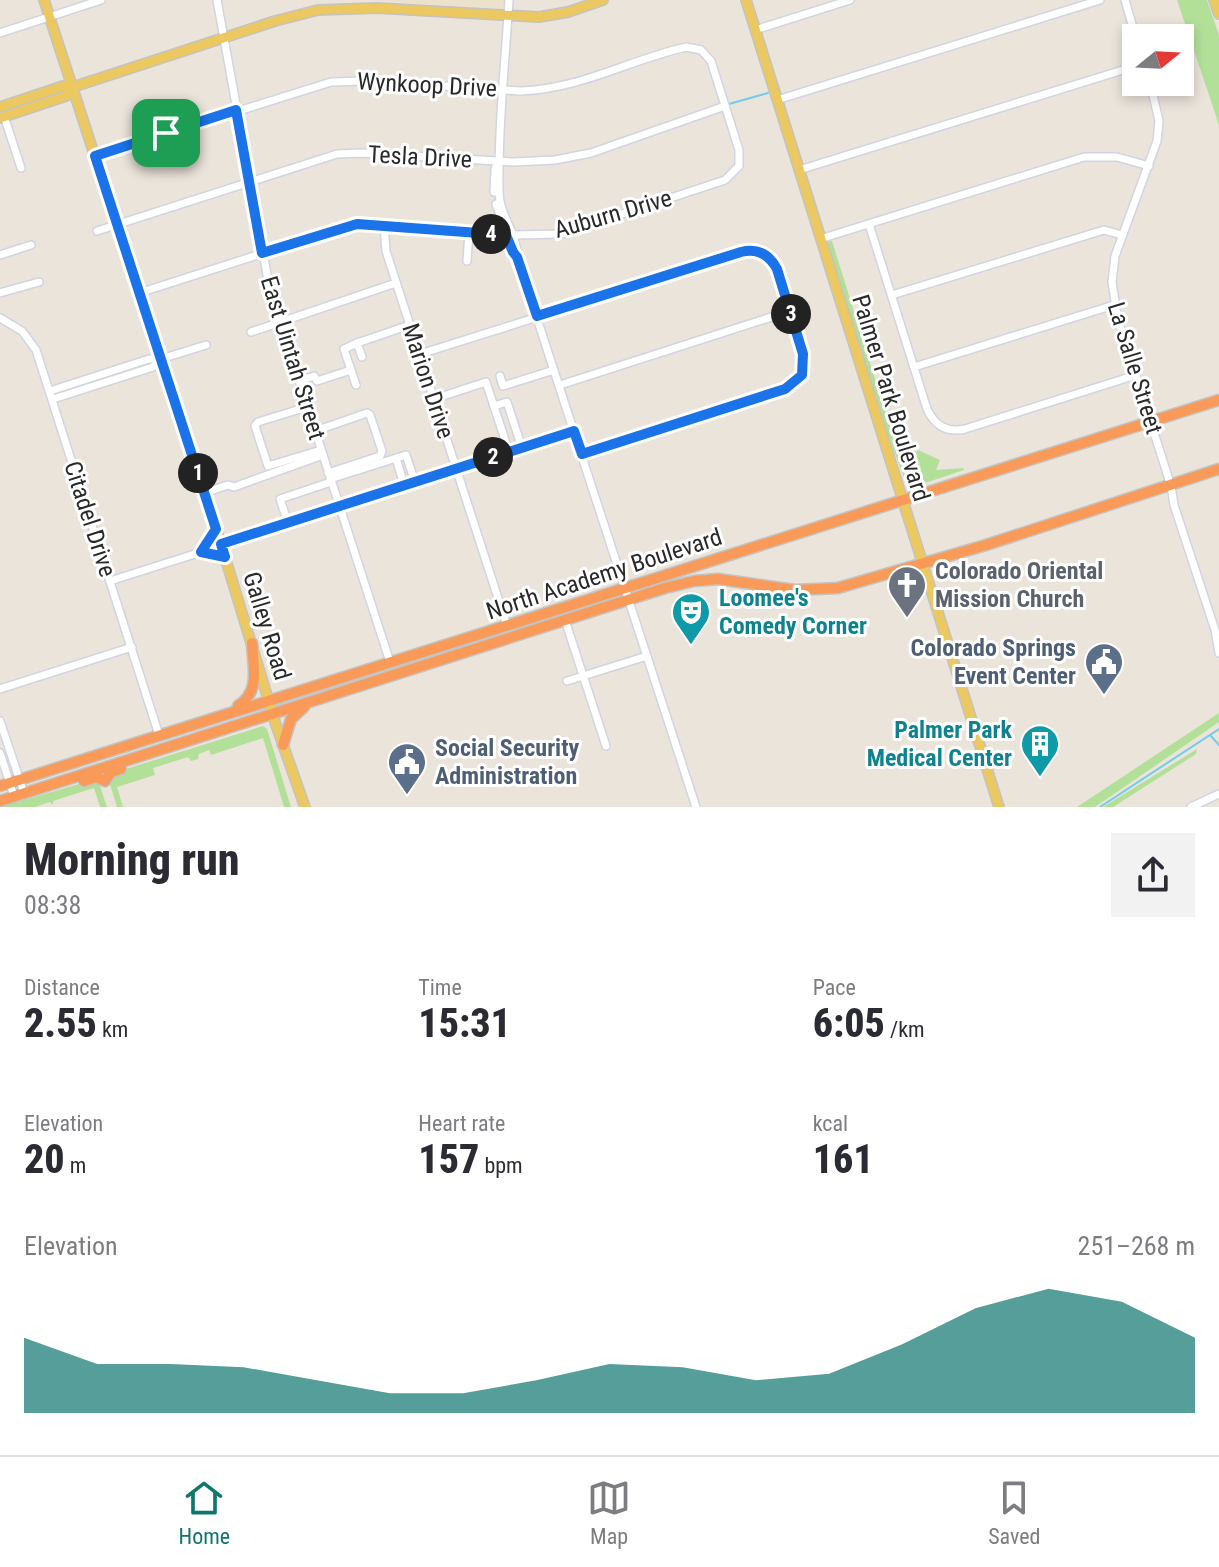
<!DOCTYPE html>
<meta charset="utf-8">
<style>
:root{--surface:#fff;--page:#f2f2f3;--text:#2b2b33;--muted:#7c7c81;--line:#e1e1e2;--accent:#0f766e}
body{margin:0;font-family:"Roboto Condensed",sans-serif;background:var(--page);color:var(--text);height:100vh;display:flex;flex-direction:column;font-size:30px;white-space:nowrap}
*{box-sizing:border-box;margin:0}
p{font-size:26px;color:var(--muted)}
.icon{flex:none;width:44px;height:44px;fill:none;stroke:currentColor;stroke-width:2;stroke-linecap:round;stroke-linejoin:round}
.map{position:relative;height:807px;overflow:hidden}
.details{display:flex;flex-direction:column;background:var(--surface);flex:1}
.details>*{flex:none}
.needle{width:52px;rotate:72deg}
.controls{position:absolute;left:1122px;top:24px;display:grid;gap:16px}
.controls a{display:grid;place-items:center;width:72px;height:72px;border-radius:0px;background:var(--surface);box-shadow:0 4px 12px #0003;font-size:40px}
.pin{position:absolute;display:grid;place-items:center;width:68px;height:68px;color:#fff;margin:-34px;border-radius:16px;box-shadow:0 4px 12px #0006}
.km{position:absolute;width:40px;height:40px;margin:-20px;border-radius:50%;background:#222;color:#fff;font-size:22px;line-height:40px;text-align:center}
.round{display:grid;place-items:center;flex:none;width:84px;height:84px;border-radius:0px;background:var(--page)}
.overview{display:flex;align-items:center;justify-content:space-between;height:136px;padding:0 24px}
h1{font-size:44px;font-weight:800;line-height:60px}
.stats{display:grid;grid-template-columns:repeat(3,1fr);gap:12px;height:136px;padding:8px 24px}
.stats div{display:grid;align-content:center}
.stats b{font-size:40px;font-weight:800}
.stats small{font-size:22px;font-weight:400}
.stats p{font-size:22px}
.chart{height:224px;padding:16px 24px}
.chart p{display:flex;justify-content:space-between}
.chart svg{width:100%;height:144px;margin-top:8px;fill:var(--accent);opacity:.7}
.dock{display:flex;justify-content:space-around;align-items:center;height:112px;border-top:2px solid var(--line);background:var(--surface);font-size:22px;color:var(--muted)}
.dock a{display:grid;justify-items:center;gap:4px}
.dock .selected{color:var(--accent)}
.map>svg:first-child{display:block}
.education{fill:#ece1cb}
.green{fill:#b3e099}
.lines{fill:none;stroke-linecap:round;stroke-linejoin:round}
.stream{stroke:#71cdea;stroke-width:2}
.minor-casing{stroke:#d1d4e2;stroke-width:10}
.major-casing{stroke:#c3c3c3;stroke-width:12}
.highway-casing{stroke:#c3c3c3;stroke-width:13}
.minor{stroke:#fff;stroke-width:7}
.major{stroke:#ecc860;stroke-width:9}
.highway{stroke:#f99a59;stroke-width:10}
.route-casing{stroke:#fff;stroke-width:16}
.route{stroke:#1a73e8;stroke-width:10}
.labels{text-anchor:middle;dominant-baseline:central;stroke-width:6;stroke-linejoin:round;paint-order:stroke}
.street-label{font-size:24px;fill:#292929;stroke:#fff}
.worship-label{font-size:24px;font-weight:bold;fill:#5b616d;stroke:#fff;text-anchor:start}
.culture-label{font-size:24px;font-weight:bold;fill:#0d838f;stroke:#fff;text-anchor:start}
.service-label{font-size:24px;font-weight:bold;fill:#4e5e75;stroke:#fff;text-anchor:end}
</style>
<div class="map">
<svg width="1219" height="807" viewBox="0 0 1219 807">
<rect width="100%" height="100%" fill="#ebe4db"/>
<polygon class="education" points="368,0 504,0 503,10"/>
<g class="green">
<polygon points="1177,0 1207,0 1219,35 1219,125"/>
<polygon points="829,241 832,241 893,437 900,433 916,452 918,450 940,460 936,470 963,468 964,470 916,486 906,483 884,424 828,244"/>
<polygon points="1219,713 1219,722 1095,807 1077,807"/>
<polygon points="263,726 267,729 291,807 284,807 263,738 211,755 209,750 199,754 198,759 191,761 188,757 153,768 155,775 117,787 123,807 117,807 109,781 113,773"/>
<polygon points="1197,749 1196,754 1113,807 1103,807"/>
<polygon points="93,780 100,786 107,807 100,807 94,788 53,801 53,805 50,802 35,807 0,807"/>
</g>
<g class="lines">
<g class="stream">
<polyline points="729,104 768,93"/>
<polyline points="1211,736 1219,745"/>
<polyline points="1100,807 1219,729"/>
</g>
<defs>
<g id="minor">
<polyline points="217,0 270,291 390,662"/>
<path d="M 509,0 C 505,64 498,128 499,192 C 499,215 518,234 517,257 L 696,807"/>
<polyline points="1125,0 1136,38"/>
<polyline points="755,30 850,0"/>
<polyline points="0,33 101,0"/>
<polyline points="1150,82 1159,121 1157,141 1115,256 1112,282 1118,320 1171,486 1174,505 1215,630 1219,653"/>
<polyline points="777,100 1100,0"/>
<polyline points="4,116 21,168"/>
<path d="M 95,156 L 331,82 L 364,81 L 521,91 C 580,89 629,60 686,47 L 701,50 L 711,61 L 739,150 L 739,166 L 725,180 L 562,234 L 513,235 L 351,225 L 139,293"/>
<polyline points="799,170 1136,66"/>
<polyline points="494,192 495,169 498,161"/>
<polyline points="496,204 513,252 517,257"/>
<path d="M 869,224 L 927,409 C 935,426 947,433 965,429 L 1136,375"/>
<polyline points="384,226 386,251 507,626"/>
<polyline points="97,231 337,154 361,153 514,162 555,160 591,153 725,106"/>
<polyline points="820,239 1084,157 1117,157 1149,166"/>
<polyline points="0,255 31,245"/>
<polyline points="467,261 469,232"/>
<polyline points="0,293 39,282"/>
<polyline points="892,295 1104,230 1122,235"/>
<polyline points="0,318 22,331 36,350 159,735"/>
<polyline points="251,332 396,283"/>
<polyline points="420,354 751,250 767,256 777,269 803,354 802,375"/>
<polyline points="362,357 357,343 410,325"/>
<polyline points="914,367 1114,305"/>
<polyline points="500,376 503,386 554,370"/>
<polyline points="299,381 314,376 317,381 351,370"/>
<polyline points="356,385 344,349 357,343"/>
<polyline points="560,385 790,311"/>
<polyline points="50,391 149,359 161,359 206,345"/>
<polyline points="53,399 153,367 161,359"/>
<polyline points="434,399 486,382 509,452"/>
<polyline points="494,406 507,402 522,448"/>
<polyline points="307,407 258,422 255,426 268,466 321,450"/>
<polyline points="315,431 367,413 370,415 382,451 380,456 328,473"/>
<polyline points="582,454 785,389 802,375"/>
<polyline points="396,458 404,485"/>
<polyline points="330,479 406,455 415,482"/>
<polyline points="204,493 228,485 234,487 323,455"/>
<polyline points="288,523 280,499 331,482"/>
<polyline points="221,544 574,431"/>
<polyline points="201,552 216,529"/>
<polyline points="110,581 201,552 225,557"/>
<polyline points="565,620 606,746"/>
<polyline points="567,681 647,656"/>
<polyline points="0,689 132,647"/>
<polyline points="0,721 24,793"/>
<polyline points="0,753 14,796"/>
<polyline points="1191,807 1219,794"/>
</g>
<g id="major">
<polyline points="44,0 221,544 276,725 305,807"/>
<polyline points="746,0 999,807"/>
<polyline points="1214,0 1219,14"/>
<polyline points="0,107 63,86 73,87 275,21 318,10 377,8 539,17 568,12 603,0"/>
<polyline points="0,118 66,96 73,87"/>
</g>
<g id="highway">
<path d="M 238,706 C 261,691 253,667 252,643"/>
<polyline points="283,745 291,719 304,707"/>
<polyline points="84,781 96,777 105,781 111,772 121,769"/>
<polyline points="0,786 1219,400"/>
<polyline points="0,801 665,588 694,581 718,579 795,590 838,588 986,545 1219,469"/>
</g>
</defs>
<use href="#minor" class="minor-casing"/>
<use href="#major" class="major-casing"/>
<use href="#highway" class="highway-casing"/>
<use href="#minor" class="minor"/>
<use href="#major" class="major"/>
<use href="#highway" class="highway"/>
</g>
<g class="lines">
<defs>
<path id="route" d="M 236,110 L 262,253 L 357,224 L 506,235 L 513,252 L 517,257 L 537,316 L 741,252 C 757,248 769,254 777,269 L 803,354 L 802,375 L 785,389 L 582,454 L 574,431 L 221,544 L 225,557 L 201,552 L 216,529 L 95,156 Z"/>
</defs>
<use href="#route" class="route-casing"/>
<use href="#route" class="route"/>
</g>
<defs>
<symbol id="church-pin" viewBox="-11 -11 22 30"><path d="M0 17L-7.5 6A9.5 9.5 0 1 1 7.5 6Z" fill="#6b7280" stroke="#fff"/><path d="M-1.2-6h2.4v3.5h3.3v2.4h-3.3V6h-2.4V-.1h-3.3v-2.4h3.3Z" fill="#fff"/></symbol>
<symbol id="theatre-pin" viewBox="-11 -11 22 30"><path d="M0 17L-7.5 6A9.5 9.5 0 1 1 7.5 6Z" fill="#0f9aa8" stroke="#fff"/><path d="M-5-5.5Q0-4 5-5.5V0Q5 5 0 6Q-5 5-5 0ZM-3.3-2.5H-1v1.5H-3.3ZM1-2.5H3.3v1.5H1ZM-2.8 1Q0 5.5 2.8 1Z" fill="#fff"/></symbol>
<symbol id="civic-pin" viewBox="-11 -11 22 30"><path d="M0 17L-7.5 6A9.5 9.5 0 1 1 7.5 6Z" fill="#5c6f8a" stroke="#fff"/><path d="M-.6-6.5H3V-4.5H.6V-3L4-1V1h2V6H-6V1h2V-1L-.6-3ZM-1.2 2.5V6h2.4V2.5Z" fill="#fff"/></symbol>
<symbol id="building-pin" viewBox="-11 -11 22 30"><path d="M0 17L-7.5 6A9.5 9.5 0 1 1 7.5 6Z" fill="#0f9aa8" stroke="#fff"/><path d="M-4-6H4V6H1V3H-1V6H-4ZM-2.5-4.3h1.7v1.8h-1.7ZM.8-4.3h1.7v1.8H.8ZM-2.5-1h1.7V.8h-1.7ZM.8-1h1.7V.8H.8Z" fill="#fff"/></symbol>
</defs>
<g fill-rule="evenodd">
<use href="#church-pin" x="885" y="563" width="44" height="60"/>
<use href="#theatre-pin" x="669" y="590" width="44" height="60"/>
<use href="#civic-pin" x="1082" y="640" width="44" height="60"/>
<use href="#building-pin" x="1018" y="722" width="44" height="60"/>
<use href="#civic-pin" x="385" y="740" width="44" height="60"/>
</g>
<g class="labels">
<g class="street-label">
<text transform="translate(427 85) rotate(3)">Wynkoop Drive</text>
<text transform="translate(420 157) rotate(3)">Tesla Drive</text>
<text transform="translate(613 214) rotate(-16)">Auburn Drive</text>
<text transform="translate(293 358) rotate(73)">East Uintah Street</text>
<text transform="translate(1135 368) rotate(73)">La Salle Street</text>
<text transform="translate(428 381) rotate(72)">Marion Drive</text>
<text transform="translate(891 398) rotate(73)">Palmer Park Boulevard</text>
<text transform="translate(90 519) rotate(72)">Citadel Drive</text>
<text transform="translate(604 574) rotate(-18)">North Academy Boulevard</text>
<text transform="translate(267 626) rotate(73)">Galley Road</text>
</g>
<g class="worship-label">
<text x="935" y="571">Colorado Oriental<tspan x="935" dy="28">Mission Church</tspan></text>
</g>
<g class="culture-label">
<text x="719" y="598">Loomee's<tspan x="719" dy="28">Comedy Corner</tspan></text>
<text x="1012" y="730" text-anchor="end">Palmer Park<tspan x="1012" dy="28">Medical Center</tspan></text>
</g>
<g class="service-label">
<text x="1076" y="648">Colorado Springs<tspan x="1076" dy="28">Event Center</tspan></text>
<text x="435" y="748" text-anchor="start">Social Security<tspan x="435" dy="28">Administration</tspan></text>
</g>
</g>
</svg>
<div class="controls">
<a><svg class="needle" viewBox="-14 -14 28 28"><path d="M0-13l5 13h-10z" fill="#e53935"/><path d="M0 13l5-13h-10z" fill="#7c7c81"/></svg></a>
</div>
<div class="pin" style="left:166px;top:133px;background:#1e9e55"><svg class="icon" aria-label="arrive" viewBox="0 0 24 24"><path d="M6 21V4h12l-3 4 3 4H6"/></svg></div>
<b class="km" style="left:198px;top:473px">1</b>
<b class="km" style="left:493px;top:457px">2</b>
<b class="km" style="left:791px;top:314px">3</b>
<b class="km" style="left:491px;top:234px">4</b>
</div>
<section class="details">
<div class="overview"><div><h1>Morning run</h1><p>08:38</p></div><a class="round"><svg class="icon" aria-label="share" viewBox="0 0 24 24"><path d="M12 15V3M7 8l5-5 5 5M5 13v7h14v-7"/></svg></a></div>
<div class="stats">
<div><p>Distance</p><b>2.55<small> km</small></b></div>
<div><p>Time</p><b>15:31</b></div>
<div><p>Pace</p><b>6:05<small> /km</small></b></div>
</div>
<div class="stats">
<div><p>Elevation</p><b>20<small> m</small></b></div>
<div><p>Heart rate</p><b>157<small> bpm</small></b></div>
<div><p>kcal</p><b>161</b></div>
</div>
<div class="chart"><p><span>Elevation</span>251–268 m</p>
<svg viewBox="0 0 160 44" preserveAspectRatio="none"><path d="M0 44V21L10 29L20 29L30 30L40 34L50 38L60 38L70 34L80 29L90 30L100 34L110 32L120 23L130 12L140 6L150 10L160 21V44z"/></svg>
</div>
</section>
<nav class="dock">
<a class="selected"><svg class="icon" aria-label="home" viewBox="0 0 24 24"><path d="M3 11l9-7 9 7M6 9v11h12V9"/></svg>Home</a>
<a><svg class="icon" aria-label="map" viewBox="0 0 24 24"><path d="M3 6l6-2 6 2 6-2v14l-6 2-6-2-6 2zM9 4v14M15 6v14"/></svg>Map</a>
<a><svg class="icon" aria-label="saved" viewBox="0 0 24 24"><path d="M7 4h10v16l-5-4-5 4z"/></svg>Saved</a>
</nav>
